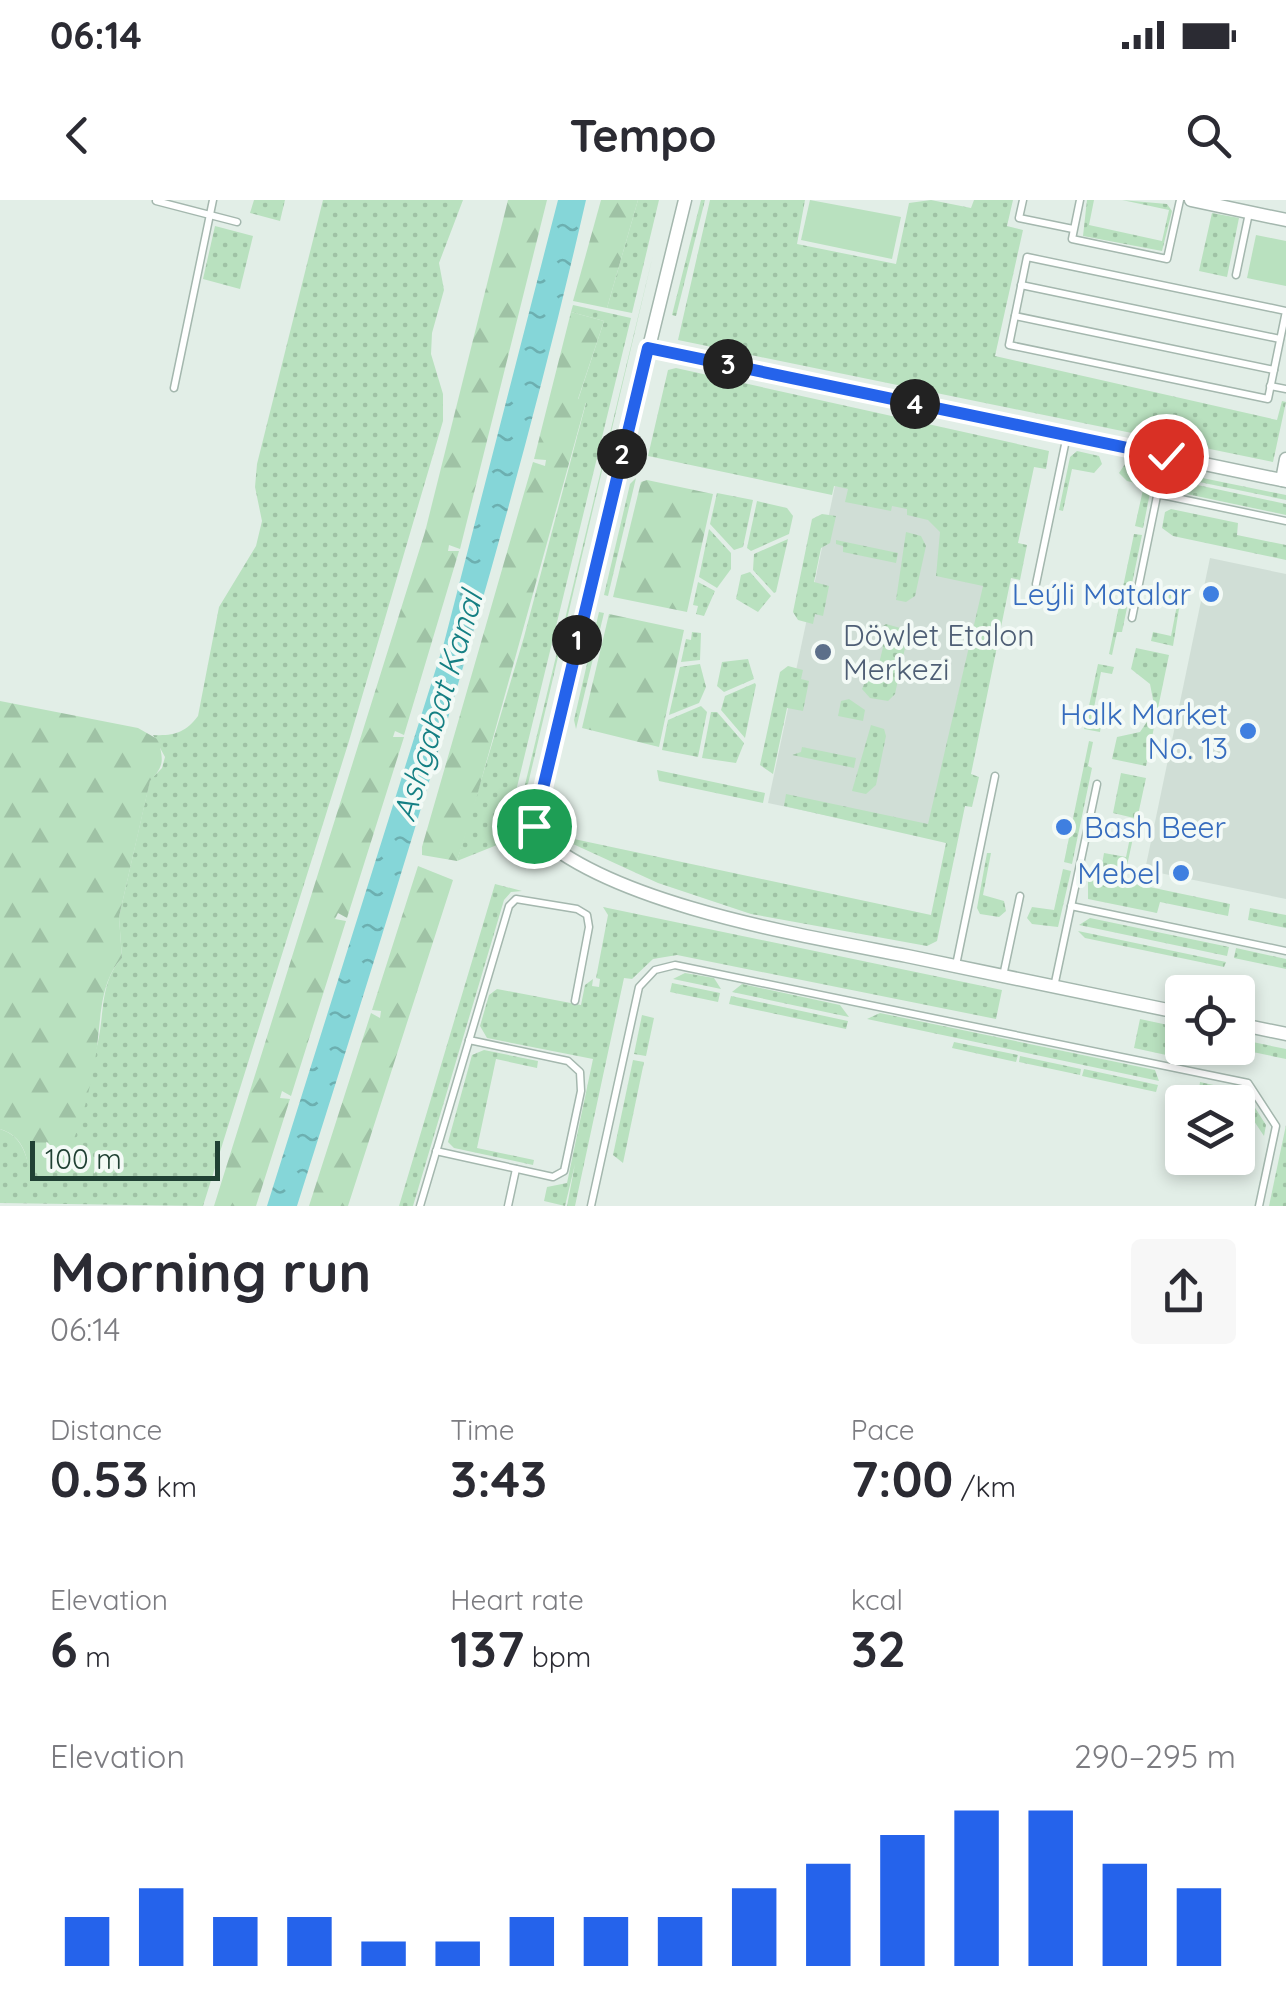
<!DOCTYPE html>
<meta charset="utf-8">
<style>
:root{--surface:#fff;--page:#f7f7f7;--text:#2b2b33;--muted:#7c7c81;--accent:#2563eb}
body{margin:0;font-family:Quicksand,sans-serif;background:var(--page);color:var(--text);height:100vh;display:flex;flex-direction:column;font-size:38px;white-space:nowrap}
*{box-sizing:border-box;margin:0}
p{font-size:32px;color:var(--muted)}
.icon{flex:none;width:55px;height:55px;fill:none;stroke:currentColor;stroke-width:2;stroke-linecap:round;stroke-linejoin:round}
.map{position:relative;height:1006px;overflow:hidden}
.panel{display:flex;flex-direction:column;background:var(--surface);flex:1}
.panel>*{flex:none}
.buttons{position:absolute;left:1165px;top:775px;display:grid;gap:20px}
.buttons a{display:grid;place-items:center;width:90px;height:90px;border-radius:10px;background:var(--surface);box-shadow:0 5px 15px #0003;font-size:50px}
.scale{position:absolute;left:30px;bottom:25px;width:190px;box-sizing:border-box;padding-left:10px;border:5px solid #204134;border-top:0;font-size:28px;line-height:35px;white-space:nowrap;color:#204134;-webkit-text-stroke:8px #f3faf6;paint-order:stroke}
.pin{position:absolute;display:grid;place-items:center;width:85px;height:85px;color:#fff;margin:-42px;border:5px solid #fff;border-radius:50%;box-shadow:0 2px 10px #0007}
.km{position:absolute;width:50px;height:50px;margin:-25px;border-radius:50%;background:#222;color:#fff;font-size:28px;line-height:50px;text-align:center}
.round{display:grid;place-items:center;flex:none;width:105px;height:105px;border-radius:10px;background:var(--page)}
.headline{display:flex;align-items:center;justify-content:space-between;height:170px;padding:0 50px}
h1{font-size:55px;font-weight:700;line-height:75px}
.stats{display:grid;grid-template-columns:repeat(3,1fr);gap:15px;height:170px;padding:10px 50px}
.stats div{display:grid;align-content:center}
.stats b{font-size:50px;font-weight:700}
.stats small{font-size:28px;font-weight:400}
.stats p{font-size:28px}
.chart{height:280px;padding:20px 50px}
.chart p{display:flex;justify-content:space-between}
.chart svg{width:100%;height:180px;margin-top:10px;stroke:var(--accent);stroke-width:6}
.status{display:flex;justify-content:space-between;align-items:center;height:70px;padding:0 50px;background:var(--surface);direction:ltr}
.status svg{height:28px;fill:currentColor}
header{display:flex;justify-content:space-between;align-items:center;height:130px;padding:0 50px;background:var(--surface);font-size:45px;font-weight:700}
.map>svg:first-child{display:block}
.built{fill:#d0ded6}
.grass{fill:url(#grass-dots)}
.forest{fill:url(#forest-firs)}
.garden{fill:#b9e1bf}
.water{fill:url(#water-ripples)}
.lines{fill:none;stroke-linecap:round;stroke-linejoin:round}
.lane-casing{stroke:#a4b7ae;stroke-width:9}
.street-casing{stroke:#a4b7ae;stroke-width:15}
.lane{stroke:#fff;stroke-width:6}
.street{stroke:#fff;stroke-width:12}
.route-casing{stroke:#fff;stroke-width:20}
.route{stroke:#2563eb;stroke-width:12}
.shop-dot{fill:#3f7fe0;stroke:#f3faf6;stroke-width:4}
.service-dot{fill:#5c6f8a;stroke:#f3faf6;stroke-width:4}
.labels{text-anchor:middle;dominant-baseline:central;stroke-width:8;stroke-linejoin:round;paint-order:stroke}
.shop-label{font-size:30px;fill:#366cbe;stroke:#f3faf6;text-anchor:end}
.service-label{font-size:30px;fill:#4e5e75;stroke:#f3faf6;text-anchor:start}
.water-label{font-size:32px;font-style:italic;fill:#147f83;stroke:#f3faf6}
</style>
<div class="status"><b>06:14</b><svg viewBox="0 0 49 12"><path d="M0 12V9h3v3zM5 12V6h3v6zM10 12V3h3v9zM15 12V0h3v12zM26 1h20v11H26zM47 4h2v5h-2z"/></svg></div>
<header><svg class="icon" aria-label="back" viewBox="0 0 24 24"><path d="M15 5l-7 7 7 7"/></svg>Tempo<svg class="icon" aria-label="search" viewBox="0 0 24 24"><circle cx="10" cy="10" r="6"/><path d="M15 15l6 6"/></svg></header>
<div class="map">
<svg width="1286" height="1006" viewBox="0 0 1286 1006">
<defs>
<pattern id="grass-dots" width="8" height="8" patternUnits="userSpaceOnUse" patternTransform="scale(2.5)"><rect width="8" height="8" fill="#b9e1bf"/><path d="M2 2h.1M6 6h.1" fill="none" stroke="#9fc2a5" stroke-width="1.8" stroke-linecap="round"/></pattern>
<pattern id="forest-firs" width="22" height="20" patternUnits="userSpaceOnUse" patternTransform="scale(2.5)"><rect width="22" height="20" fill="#b9e1bf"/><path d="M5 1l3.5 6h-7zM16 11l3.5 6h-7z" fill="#9fc2a5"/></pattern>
<pattern id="water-ripples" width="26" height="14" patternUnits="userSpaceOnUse" patternTransform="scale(2.5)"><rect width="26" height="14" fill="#85d6d8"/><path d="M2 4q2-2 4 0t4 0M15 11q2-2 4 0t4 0" fill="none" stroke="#6cafb0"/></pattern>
</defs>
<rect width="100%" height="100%" fill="#e2eee7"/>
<g class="built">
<polygon points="835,286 1005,323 938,639 768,603"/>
<polygon points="1210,358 1286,374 1286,699 1145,670"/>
</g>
<g class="grass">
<polygon points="254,0 285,0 280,21 250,13"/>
<path d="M 323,0 L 463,0 L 439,63 L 444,90 L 432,133 L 431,154 L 443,194 L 443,221 L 349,541 L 203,1006 L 0,1003 L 0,929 C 21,936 25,951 30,970 C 46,941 90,874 97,846 C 105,816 99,782 122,758 L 119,717 L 150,580 L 162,568 L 165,557 L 153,535 C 174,536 185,533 198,516 L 219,407 L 256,346 L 262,321 L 255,287 L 257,264 Z"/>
<polygon points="638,0 659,0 632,113 607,108"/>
<polygon points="701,0 705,0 676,116 672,115"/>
<polygon points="710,0 805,0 797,44 896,64 909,3 931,0 971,8 974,0 1013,0 1007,26 1023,30 995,156 1277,220 1282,201 1286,202 1273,262 678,140"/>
<polygon points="1087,0 1094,0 1089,25 1162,41 1169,10 1122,0 1167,4 1172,11 1162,51 1083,36"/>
<polygon points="1212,13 1239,18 1227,77 1199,71"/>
<polygon points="215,26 253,36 240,89 203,79"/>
<polygon points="653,55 519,622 515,626"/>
<polygon points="573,105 631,118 507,628 497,645 457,661 524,437 586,203 578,200 604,121 571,112"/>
<polygon points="676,168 1049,251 1046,269 1034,267 1018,343 1027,345 1020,380 1011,378 971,574 979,577 972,607 965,606 937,741 927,746 751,714 658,683 573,644 574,639 931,715 946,643 784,606 786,594 928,624 983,386 936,376 940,332 928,320 907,315 907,309 892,306 891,311 845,302 848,289 834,286 832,295 648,256 668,170"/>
<polygon points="1077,251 1099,256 1102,264 1094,273 1072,269 1063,311 1059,310 1070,257"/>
<polygon points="1127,261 1148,265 1154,273 1143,328 1135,326 1144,285 1127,281 1119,273"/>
<polygon points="1178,273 1286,295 1286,300 1175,277"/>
<polygon points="636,278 608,396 604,395 630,284"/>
<polygon points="1174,280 1286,304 1286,315 1182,293"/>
<polygon points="717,293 753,300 743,347 734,350 710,324"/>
<polygon points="757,301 787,308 793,316 789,334 751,351 747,348"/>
<polygon points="1171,309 1238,323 1237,335 1286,345 1286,360 1173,336 1162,328 1165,312"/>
<polygon points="822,314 836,316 830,343 821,348 814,382 829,386 823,416 815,414 813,424 798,420 793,412 812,319"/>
<polygon points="709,329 731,353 731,369 717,388 699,377"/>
<polygon points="906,332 921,336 926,346 915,396 906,402 896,400"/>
<polygon points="1134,334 1142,335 1122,432 1117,432 1112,455 1109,454"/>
<polygon points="788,339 776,392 774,393 753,370 754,354"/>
<polygon points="836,340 898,353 896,363 843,352 843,346 836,344"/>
<polygon points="750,372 771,396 758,412 736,399 741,375"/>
<polygon points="698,382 715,391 704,416 696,414 698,406 693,405"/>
<polygon points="1183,384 1173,446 1151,441 1153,432 1171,436 1178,400 1167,398 1168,391 1181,394"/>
<polygon points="599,412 604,413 576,529 574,520"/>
<polygon points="886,424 904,429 908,434 895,494 888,501 870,498 862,489 867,478 876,476 883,447 873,433"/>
<polygon points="692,432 701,433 700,460 681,462 686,439 691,440"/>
<polygon points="1136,448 1169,455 1146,566 1112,559 1117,537 1140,532 1155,510 1150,484 1131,469"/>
<polygon points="748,459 754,479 724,492 717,486 722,462"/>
<polygon points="700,464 706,487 699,503 669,515 680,467"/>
<polygon points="1098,464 1114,467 1112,474 1101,472 1091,523 1101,526 1100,532 1084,529"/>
<polygon points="788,466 803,470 801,479 809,481 803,511 787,508 773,574 760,565 780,472"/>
<polygon points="755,483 756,485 745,538 721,510 725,496"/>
<polygon points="849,499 865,510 863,521 838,516 841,501"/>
<polygon points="701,506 707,512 698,557 662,550 668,520"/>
<polygon points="711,512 717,512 744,543 736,563 702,558"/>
<polygon points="871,525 884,529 886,536 876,585 866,594 852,591"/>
<polygon points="1089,541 1093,542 1088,566 1092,568 1072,664 1064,662"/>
<polygon points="802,547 856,558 854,568 792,555 801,552"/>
<polygon points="657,570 765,593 763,603 659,581"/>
<polygon points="1121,573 1146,578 1125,675 1101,670 1104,653 1126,657 1134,618 1113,613"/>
<polygon points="987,653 991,653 983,695 1004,701 1006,711 999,717 980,714 977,708"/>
<polygon points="1063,669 1071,671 1058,727 1032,724 1027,718 1032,707 1054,710"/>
<polygon points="1102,677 1230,704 1228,716 1160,702 1157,713 1088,699 1088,678"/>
<polygon points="495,684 522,691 511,692 504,700 413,1006 399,1006"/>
<polygon points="603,707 1002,790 996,819 677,755 653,759 632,779 624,778 575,1006 567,1006 575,964 565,1006 544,1001 547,987 567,983 593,859 487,838 480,826 489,795 497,789 581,805 585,785 593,779 592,786 599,787 600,779 596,778 608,715"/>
<polygon points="1250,708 1286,715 1286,728 1248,720"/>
<polygon points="1090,718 1229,747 1227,756 1079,725"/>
<polygon points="1078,731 1226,762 1224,767 1085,738"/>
<polygon points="1236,748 1286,759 1286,769 1234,758"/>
<polygon points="685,773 714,778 721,789 673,779"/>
<polygon points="672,783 720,793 718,802 670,792"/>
<polygon points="742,784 840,805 849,817 732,792"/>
<polygon points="731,796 848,821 846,829 729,804"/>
<polygon points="880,813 1155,870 1159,881 867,819"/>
<polygon points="642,815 654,818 646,856 634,854"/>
<polygon points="1140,819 1182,828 1182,848 1238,848 1238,839 1286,849 1286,859 1243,850 1206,851 1203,863 1134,848"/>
<polygon points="954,842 1018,855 1016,862 952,848"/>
<polygon points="484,850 538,861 537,868 496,859 477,948 534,960 533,965 454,948 448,942 472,855"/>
<polygon points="1020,856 1081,869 1080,875 1019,862"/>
<polygon points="633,860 644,862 623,963 613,955"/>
<polygon points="1084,869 1158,885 1156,892 1082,876"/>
<polygon points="1200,882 1245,892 1266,925 1264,936 1238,897 1199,888"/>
<polygon points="1286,925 1286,1006 1269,1006"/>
</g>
<g class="forest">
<polygon points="508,0 547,0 461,345 460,349 449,345 448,351 459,351 404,535 395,531 393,537 404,537 347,718 338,713 335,719 346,721 291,896 282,891 280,898 290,899 256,1006 214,1006 425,332"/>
<polygon points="601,0 638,0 607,108 573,101"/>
<polygon points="571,112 604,121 578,199 586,202 470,621 457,661 422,655 422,647 533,262 545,266 546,260 534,259"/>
<polygon points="647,280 713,294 687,412 613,397 641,282"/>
<polygon points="609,414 684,430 659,547 582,528"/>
<path d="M 0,501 L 138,528 L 159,540 C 162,560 166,564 150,581 L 119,717 L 122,758 C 99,782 101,822 96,854 C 90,890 79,942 56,970 L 29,970 C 26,950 20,935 0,929 Z"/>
<polygon points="418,666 453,680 348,1006 309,1006 371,813 380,818 381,811 372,810"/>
</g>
<g class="garden">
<polygon points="810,0 901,17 892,59 801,40"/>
<polygon points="1256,35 1286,41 1286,86 1247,78"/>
</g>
<path class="water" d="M 558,0 L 586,0 C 508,341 402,673 297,1006 L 267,1006 L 444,443 Z"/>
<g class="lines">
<defs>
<g id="lane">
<polyline points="1023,0 1019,18 1073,29"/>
<polyline points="1080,0 1072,39 1167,59 1180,0"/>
<polyline points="156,1 237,22"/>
<polyline points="1236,75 1249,13"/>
<polyline points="1021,85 1280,139"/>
<polyline points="1286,111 1027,57 1009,145 1268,199 1286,111"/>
<polyline points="1015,116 1274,170"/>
<polyline points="1270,186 1286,189"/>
<polyline points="174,188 213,0"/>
<polyline points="1157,294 1286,321"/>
<polyline points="1036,384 1067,235"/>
<polyline points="1132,418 1165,257"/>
<polyline points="1071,706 1286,751"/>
<polyline points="956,765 995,576"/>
<polyline points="1003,776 1020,696"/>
<polyline points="1054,787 1097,584"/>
<polyline points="436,951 553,977 564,971 581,891 580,872 568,861 469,840"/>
<polyline points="420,1006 509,706 516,699 577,709 587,715 589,727 575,801"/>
<polyline points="508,1006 516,969"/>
<polyline points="591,1006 639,787 655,770 675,765 1248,883 1276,926 1259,1006"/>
</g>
<g id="street">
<path d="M 685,0 L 538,601 L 536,633 C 612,705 806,736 907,756 C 999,775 1091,794 1182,813"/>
<polyline points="1191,0 1286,20"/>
<polyline points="648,148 1286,281"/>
<polyline points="1282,280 1286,259"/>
<polyline points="1238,824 1286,834"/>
</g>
</defs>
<use href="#lane" class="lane-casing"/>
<use href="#street" class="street-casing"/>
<use href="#lane" class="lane"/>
<use href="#street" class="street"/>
</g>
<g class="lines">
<defs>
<polyline id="route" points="534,626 648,148 1166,256"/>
</defs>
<use href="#route" class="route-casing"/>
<use href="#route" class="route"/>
</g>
<g class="shop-dot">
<circle cx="1211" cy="394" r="10"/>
<circle cx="1248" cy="531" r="10"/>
<circle cx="1064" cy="627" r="10"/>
<circle cx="1181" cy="673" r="10"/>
</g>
<circle class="service-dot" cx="823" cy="452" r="10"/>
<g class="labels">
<g class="shop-label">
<text x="1191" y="394">Leýli Matalar</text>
<text x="1228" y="514">Halk Market<tspan x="1228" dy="34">No. 13</tspan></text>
<text x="1084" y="627" text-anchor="start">Bash Beer</text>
<text x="1161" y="673">Mebel</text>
</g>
<g class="service-label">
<text x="843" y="435">Döwlet Etalon<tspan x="843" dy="34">Merkezi</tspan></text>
</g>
<g class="water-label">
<text transform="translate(437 506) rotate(-73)">Ashgabat Kanal</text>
</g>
</g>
</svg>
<div class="buttons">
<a><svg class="icon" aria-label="locate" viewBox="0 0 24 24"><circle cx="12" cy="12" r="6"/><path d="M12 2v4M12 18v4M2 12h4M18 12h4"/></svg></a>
<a><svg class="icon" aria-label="layers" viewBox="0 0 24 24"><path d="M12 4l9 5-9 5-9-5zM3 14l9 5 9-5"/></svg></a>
</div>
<div class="scale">100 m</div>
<div class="pin" style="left:534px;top:626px;background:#1e9e55"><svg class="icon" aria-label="arrive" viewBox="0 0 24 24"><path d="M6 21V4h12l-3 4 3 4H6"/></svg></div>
<div class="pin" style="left:1166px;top:256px;background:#d93025"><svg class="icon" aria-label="check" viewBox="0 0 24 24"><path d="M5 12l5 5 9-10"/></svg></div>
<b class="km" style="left:577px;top:440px">1</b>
<b class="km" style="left:622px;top:254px">2</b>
<b class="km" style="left:728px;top:164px">3</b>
<b class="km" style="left:915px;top:204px">4</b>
</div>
<section class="panel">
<div class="headline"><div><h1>Morning run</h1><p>06:14</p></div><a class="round"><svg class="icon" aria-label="share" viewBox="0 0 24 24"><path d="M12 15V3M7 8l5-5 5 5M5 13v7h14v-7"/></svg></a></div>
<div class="stats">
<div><p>Distance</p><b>0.53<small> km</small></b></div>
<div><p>Time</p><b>3:43</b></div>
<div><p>Pace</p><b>7:00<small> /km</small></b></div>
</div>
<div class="stats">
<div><p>Elevation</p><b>6<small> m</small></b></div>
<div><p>Heart rate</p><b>137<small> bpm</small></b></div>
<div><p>kcal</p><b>32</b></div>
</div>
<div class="chart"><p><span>Elevation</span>290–295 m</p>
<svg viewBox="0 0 160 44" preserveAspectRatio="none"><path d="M5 44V32M15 44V25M25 44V32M35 44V32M45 44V38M55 44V38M65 44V32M75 44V32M85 44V32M95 44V25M105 44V19M115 44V12M125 44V6M135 44V6M145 44V19M155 44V25"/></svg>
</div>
</section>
